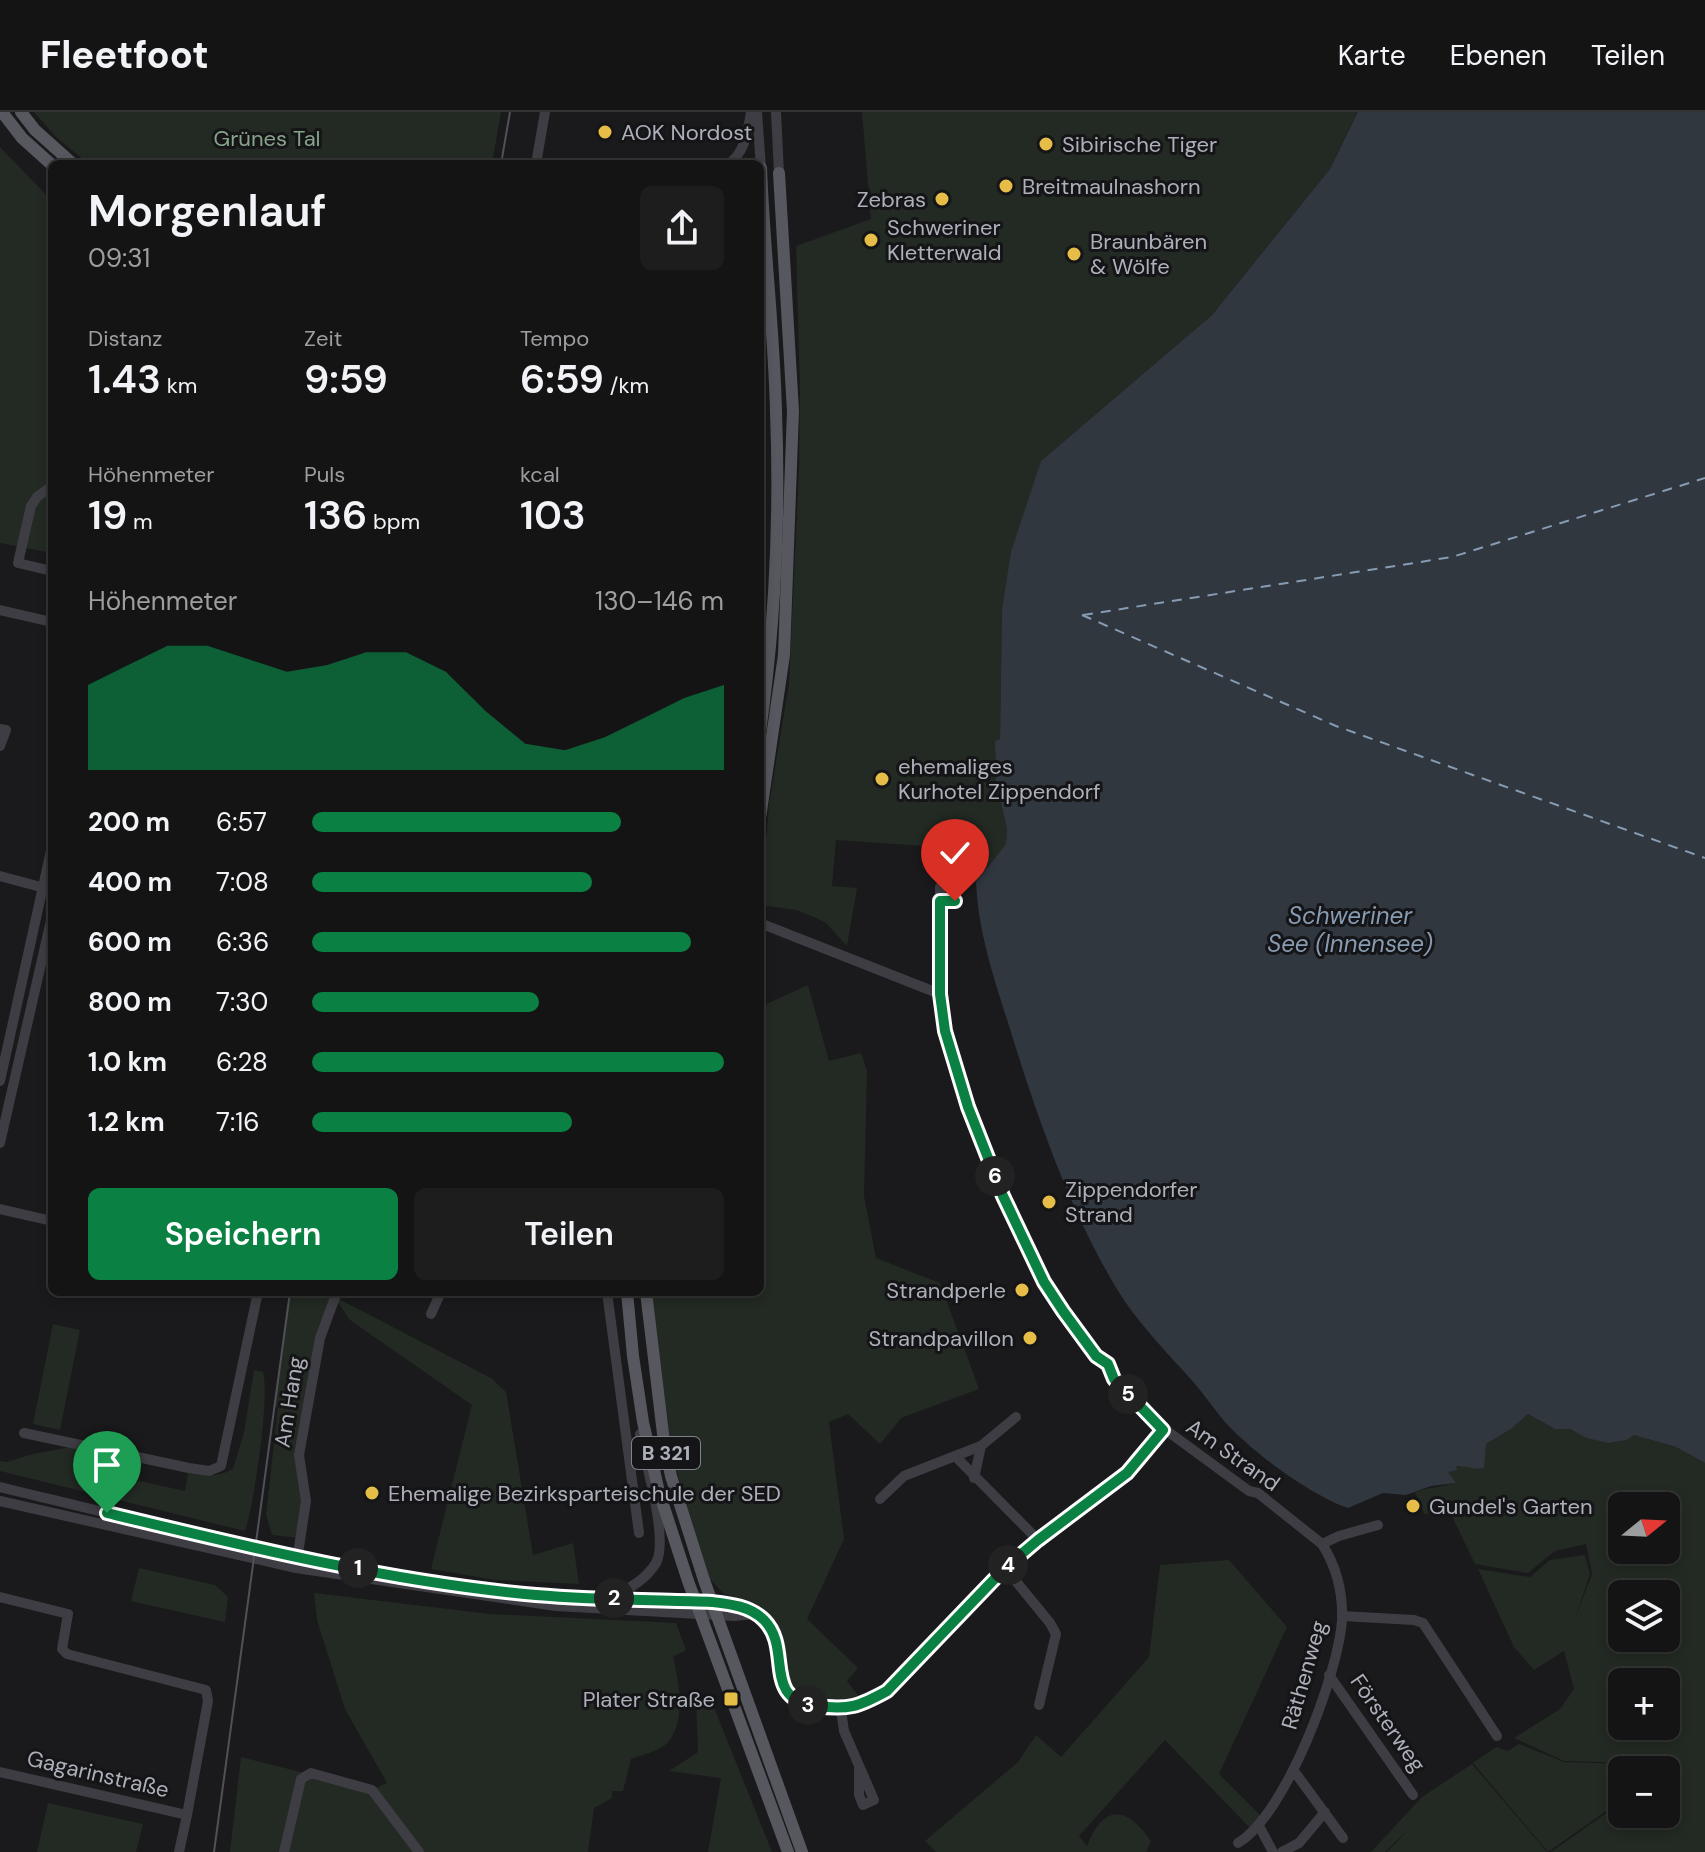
<!DOCTYPE html>
<html lang="de">
<meta charset="utf-8">
<style>
:root{--surface:#141415;--page:#1d1d1e;--text:#f1f3f6;--muted:#9d9ea0;--line:#333334;--accent:#0b8043}
body{margin:0;font-family:"DM Sans",sans-serif;background:var(--page);color:var(--text);height:100vh;display:flex;flex-direction:column;font-size:30px;white-space:nowrap}
*{box-sizing:border-box;margin:0}
p{font-size:26px;color:var(--muted)}
.icon{flex:none;width:44px;height:44px;fill:none;stroke:currentColor;stroke-width:2;stroke-linecap:round;stroke-linejoin:round}
.map{position:relative;flex:1;overflow:hidden}
.side{position:absolute;left:48px;top:48px;width:716px;height:1136px;display:flex;flex-direction:column;background:var(--surface);border-radius:12px;box-shadow:0 4px 12px #0003,0 0 0 2px var(--line)}
.side>*{flex:none}
.needle{width:52px;rotate:72deg}
.tools{position:absolute;left:1608px;top:1380px;display:grid;gap:16px}
.tools a{display:grid;place-items:center;width:72px;height:72px;border-radius:12px;background:var(--surface);box-shadow:0 4px 12px #0003,0 0 0 2px var(--line);font-size:40px}
.pin{position:absolute;display:grid;place-items:center;width:68px;height:68px;color:#fff;margin:-82px -34px;border-radius:50% 50% 50% 0;rotate:-45deg;box-shadow:0 0 8px #0007}
.pin .icon{rotate:45deg}
.km{position:absolute;width:40px;height:40px;margin:-20px;border-radius:50%;background:#222;color:#fff;font-size:22px;line-height:40px;text-align:center}
.round{display:grid;place-items:center;flex:none;width:84px;height:84px;border-radius:12px;background:var(--page)}
.head{display:flex;align-items:center;justify-content:space-between;height:136px;padding:0 40px}
h1{font-size:44px;font-weight:600;line-height:60px}
.metrics{display:grid;grid-template-columns:repeat(3,1fr);gap:12px;height:136px;padding:8px 40px}
.metrics div{display:grid;align-content:center}
.metrics b{font-size:40px;font-weight:600}
.metrics small{font-size:22px;font-weight:400}
.metrics p{font-size:22px}
.chart{height:224px;padding:16px 40px}
.chart p{display:flex;justify-content:space-between}
.chart svg{width:100%;height:144px;margin-top:8px;fill:var(--accent);opacity:.7}
.primary-button{display:flex;gap:16px;margin-top:auto;padding:16px 40px}
.primary-button a{flex:1;height:92px;border-radius:12px;background:var(--accent);color:#fff;font-size:32px;font-weight:600;line-height:92px;text-align:center}
.primary-button a+a{background:var(--page);color:var(--text)}
ul{padding:0 40px;list-style:none;font-size:26px}
li{display:grid;grid-template-columns:128px 96px 1fr;align-items:center;height:60px}
li i{height:20px;border-radius:10px;background:var(--accent)}
header{display:flex;align-items:center;gap:48px;box-sizing:border-box;height:112px;padding:0 40px;background:var(--surface);border-bottom:2px solid var(--line)}
header strong{font-size:38px}
nav{display:flex;gap:44px;margin-inline-start:auto;font-size:28px}
.map>svg:first-child{display:block}
.green{fill:#222a23;fill-rule:evenodd}
.water{fill:#30373f}
.lines{fill:none;stroke-linecap:round;stroke-linejoin:round}
.ferry{stroke:#879bb2;stroke-width:2;stroke-dasharray:10 8;stroke-linecap:butt}
.minor{stroke:#3d3d43;stroke-width:10}
.major{stroke:#57585f;stroke-width:12}
.tram{stroke:#505157;stroke-width:2}
.route-casing{stroke:#fff;stroke-width:16}
.route{stroke:#0b8043;stroke-width:10}
.poi-dot{fill:#e6bd47;stroke:#151517;stroke-width:3}
.labels{text-anchor:middle;dominant-baseline:central;stroke-width:6;stroke-linejoin:round;paint-order:stroke}
.shield{fill:#151517;stroke:#7f8289;stroke-width:2}
.shield-label{font-size:20px;font-weight:bold;fill:#adb0ba}
.poi-label{font-size:22px;fill:#adb0ba;stroke:#151517;text-anchor:start}
.park-label{font-size:22px;fill:#86a48a;stroke:#151517}
.street-label{font-size:22px;fill:#adb0ba;stroke:#151517}
.water-label{font-size:24px;font-style:italic;fill:#879bb2;stroke:#151517}
</style>
<header>
<strong>Fleetfoot</strong>
<nav><a>Karte</a><a>Ebenen</a><a>Teilen</a></nav>
</header>
<div class="map">
<svg width="1705" height="1740" viewBox="0 0 1705 1740">
<rect width="100%" height="100%" fill="#1a1a1c"/>
<g class="green">
<polygon points="34,0 501,0 492,52 89,52 56,25"/>
<polygon points="862,0 1358,0 1330,57 1212,203 1041,349 1002,498 1000,628 995,629 996,669 1007,717 1006,733 976,770 940,775 940,735 836,728 832,774 857,776 847,834 825,810 797,798 760,793 760,740 767,720 769,692 789,572 799,357 800,277 796,134 871,107"/>
<polygon points="0,35 52,89 52,441 0,431"/>
<polygon points="808,873 829,949 861,941 867,959 864,1084 876,1146 940,1171 979,1277 901,1306 880,1332 848,1302 829,1310 844,1427 807,1507 858,1556 847,1569 860,1586 834,1593 802,1586 793,1578 787,1567 774,1508 756,1492 723,1481 710,1467 682,1380 670,1328 651,1180 760,1180 760,895"/>
<polygon points="290,1180 337,1180 335,1185 491,1266 506,1280 533,1443 573,1431 579,1472 495,1468 431,1457 472,1293 350,1208 335,1186 320,1226 299,1343 306,1389 300,1426 272,1423 266,1403 278,1295 275,1294"/>
<polygon points="53,1212 80,1218 60,1318 33,1312"/>
<path d="M 254,1258 L 263,1260 C 270,1284 254,1393 245,1419 L 0,1359 L 0,1349 L 7,1350 L 33,1342 L 82,1333 L 77,1355 L 185,1379 L 188,1361 C 205,1364 218,1365 233,1357 L 244,1321 Z"/>
<path d="M 1528,1302 L 1555,1317 L 1570,1317 L 1586,1326 L 1608,1331 L 1627,1328 L 1634,1323 L 1676,1335 L 1705,1351 L 1705,1740 L 1551,1740 L 1622,1690 L 1622,1702 L 1666,1702 L 1666,1658 L 1639,1658 L 1630,1651 L 1564,1649 L 1514,1626 L 1560,1597 L 1574,1577 L 1564,1539 L 1534,1558 L 1514,1535 L 1478,1457 L 1530,1465 L 1550,1448 L 1585,1443 L 1590,1462 L 1575,1507 L 1592,1462 L 1586,1432 L 1555,1439 L 1528,1461 L 1475,1452 L 1450,1400 L 1446,1398 L 1424,1402 L 1415,1380 C 1429,1375 1442,1375 1455,1371 L 1447,1360 L 1456,1354 L 1466,1354 L 1486,1332 L 1511,1317 ZM 1622,1394 L 1666,1394 L 1666,1438 L 1622,1438 ZM 1622,1482 L 1666,1482 L 1666,1526 L 1622,1526 ZM 1622,1570 L 1666,1570 L 1666,1614 L 1622,1614 Z"/>
<path d="M 1229,1448 L 1287,1515 L 1219,1662 L 1261,1704 L 1250,1716 L 1165,1628 L 1079,1724 L 1087,1734 C 1104,1691 1127,1694 1151,1729 L 1146,1740 L 936,1740 L 925,1729 L 1018,1650 L 1036,1623 L 1061,1645 L 1149,1545 L 1160,1453 Z"/>
<polygon points="139,1456 215,1473 228,1485 225,1510 131,1489"/>
<path d="M 314,1481 L 490,1502 L 676,1511 L 686,1538 L 673,1545 C 679,1569 687,1612 666,1632 C 658,1639 642,1643 631,1647 L 623,1679 L 612,1679 L 612,1686 L 594,1696 L 588,1740 L 230,1740 L 241,1645 L 372,1678 L 387,1671 L 345,1597 L 317,1508 Z"/>
<polygon points="709,1583 772,1740 708,1740 721,1666 669,1659 698,1640 696,1586"/>
<polygon points="1519,1632 1564,1650 1629,1652 1636,1658 1622,1658 1622,1688 1548,1740 1473,1651 1496,1635 1508,1639"/>
<polygon points="1472,1652 1547,1740 1387,1740 1410,1716 1385,1740 1371,1740 1422,1685"/>
<polygon points="48,1691 143,1712 136,1740 37,1740"/>
</g>
<path class="water" d="M 1358,0 L 1705,0 L 1705,1351 L 1676,1335 L 1634,1323 L 1627,1328 L 1608,1331 L 1586,1326 L 1570,1317 L 1555,1317 L 1528,1302 L 1511,1317 L 1486,1332 L 1484,1356 C 1473,1358 1467,1354 1456,1354 L 1457,1358 L 1448,1360 L 1456,1371 L 1431,1374 L 1406,1383 L 1383,1381 L 1348,1396 C 1310,1383 1252,1340 1225,1310 C 1215,1298 1205,1284 1195,1272 C 1167,1240 1137,1211 1115,1174 C 1068,1094 1037,1005 1010,917 C 995,869 978,821 976,770 L 1006,732 L 1007,717 L 996,669 L 995,629 L 1000,627 L 1002,498 L 1011,440 L 1041,349 L 1212,203 L 1330,57 Z"/>
<g class="lines">
<g class="ferry">
<polyline points="1082,503 1336,614 1705,746"/>
<polyline points="1083,503 1452,445 1705,366"/>
</g>
<g class="minor">
<polyline points="757,0 761,56"/>
<polyline points="776,0 779,61"/>
<polyline points="536,52 545,0"/>
<path d="M 728,52 C 745,42 748,18 751,0"/>
<polyline points="52,374 37,385 31,394 18,451 52,459"/>
<polyline points="0,498 52,510"/>
<polyline points="0,617 6,618 0,634"/>
<polyline points="0,764 52,778"/>
<polyline points="940,775 940,882 945,919 968,995 989,1049 1044,1170 1096,1244 1108,1252 1114,1267 1159,1313 1249,1379 1258,1381 1322,1432 1339,1424 1378,1413"/>
<polyline points="940,789 955,789"/>
<polyline points="760,811 940,882"/>
<polyline points="0,969 52,734"/>
<polyline points="0,1031 52,804"/>
<polyline points="0,1097 52,1109"/>
<polyline points="607,1180 639,1421"/>
<polyline points="431,1202 441,1180"/>
<polyline points="24,1321 189,1356 209,1359 221,1354 258,1180"/>
<polyline points="955,1344 981,1334"/>
<polyline points="974,1366 981,1334 1016,1305"/>
<path d="M 0,1375 C 162,1414 323,1455 488,1477 C 562,1487 637,1488 712,1490 C 732,1493 754,1495 768,1512 C 781,1529 776,1553 783,1572 C 791,1592 820,1599 841,1598 C 857,1597 874,1587 887,1579 L 1005,1456 L 1038,1428 L 1123,1365 L 1163,1318"/>
<polyline points="880,1387 904,1364 955,1344 1038,1428"/>
<polyline points="0,1389 296,1456 556,1494 734,1504 755,1502"/>
<polyline points="297,1448 306,1389 299,1343 320,1226 337,1180"/>
<polyline points="1005,1456 1050,1511 1056,1522 1039,1593"/>
<path d="M 611,1484 C 628,1478 646,1467 656,1451 C 669,1427 645,1350 640,1322"/>
<polyline points="0,1485 68,1502 62,1537 67,1542 206,1578 208,1589 187,1703 0,1660"/>
<polyline points="1342,1504 1414,1508 1423,1511 1497,1624"/>
<polyline points="1329,1563 1413,1683"/>
<polyline points="841,1598 844,1619 874,1688 863,1693 859,1683 859,1656"/>
<polyline points="1294,1659 1343,1726"/>
<polyline points="1259,1714 1273,1740"/>
<path d="M 1238,1731 C 1286,1702 1338,1563 1342,1508 C 1343,1481 1336,1454 1322,1432"/>
<polyline points="179,1740 187,1703"/>
<polyline points="284,1740 301,1667 311,1661 372,1678 419,1740"/>
<polyline points="1282,1740 1299,1731 1325,1700"/>
</g>
<g class="major">
<polyline points="2,0 22,26 52,53"/>
<polyline points="21,0 35,18 73,52"/>
<path d="M 760,620 C 775,514 780,405 776,299 C 774,218 764,137 761,56"/>
<polyline points="760,706 784,543 793,299 779,61"/>
<polyline points="627,1180 633,1244 643,1310 659,1380 688,1469 788,1740"/>
<polyline points="646,1180 664,1330 671,1364 704,1468 802,1740"/>
</g>
<g class="tram">
<polyline points="501,52 510,0"/>
<polyline points="214,1740 290,1180"/>
</g>
</g>
<g class="lines">
<defs>
<path id="route" d="M 107,1401 C 248,1435 391,1470 536,1483 C 594,1488 654,1488 712,1490 C 730,1492 750,1494 764,1508 C 793,1537 761,1587 816,1594 C 849,1598 858,1595 887,1579 L 1005,1456 L 1038,1428 L 1127,1361 L 1163,1318 L 1114,1267 L 1108,1252 L 1096,1244 L 1063,1199 L 1044,1170 L 1003,1084 L 968,995 L 945,919 L 940,882 L 940,789 L 955,789"/>
</defs>
<use href="#route" class="route-casing"/>
<use href="#route" class="route"/>
</g>
<g class="poi-dot">
<circle cx="605" cy="20" r="8"/>
<circle cx="1046" cy="32" r="8"/>
<circle cx="1006" cy="74" r="8"/>
<circle cx="942" cy="87" r="8"/>
<circle cx="871" cy="128" r="8"/>
<circle cx="1074" cy="142" r="8"/>
<circle cx="882" cy="667" r="8"/>
<circle cx="1049" cy="1090" r="8"/>
<circle cx="1022" cy="1178" r="8"/>
<circle cx="1030" cy="1226" r="8"/>
<circle cx="372" cy="1381" r="8"/>
<circle cx="1413" cy="1394" r="8"/>
<rect x="723" y="1579" width="16" height="16" rx="4"/>
</g>
<g class="labels">
<rect class="shield" x="632" y="1325" width="68" height="32" rx="6"/>
<g class="shield-label">
<text x="666" y="1341">B 321</text>
</g>
<g class="poi-label">
<text x="621" y="20">AOK Nordost</text>
<text x="1062" y="32">Sibirische Tiger</text>
<text x="1022" y="74">Breitmaulnashorn</text>
<text x="926" y="87" text-anchor="end">Zebras</text>
<text x="887" y="115">Schweriner<tspan x="887" dy="25">Kletterwald</tspan></text>
<text x="1090" y="129">Braunbären<tspan x="1090" dy="25">&amp; Wölfe</tspan></text>
<text x="898" y="654">ehemaliges<tspan x="898" dy="25">Kurhotel Zippendorf</tspan></text>
<text x="1065" y="1077">Zippendorfer<tspan x="1065" dy="25">Strand</tspan></text>
<text x="1006" y="1178" text-anchor="end">Strandperle</text>
<text x="1014" y="1226" text-anchor="end">Strandpavillon</text>
<text x="388" y="1381">Ehemalige Bezirksparteischule der SED</text>
<text x="1429" y="1394">Gundel's Garten</text>
<text x="715" y="1587" text-anchor="end">Plater Straße</text>
</g>
<g class="park-label">
<text x="267" y="26">Grünes Tal</text>
</g>
<g class="street-label">
<text transform="translate(289 1290) rotate(-81)">Am Hang</text>
<text transform="translate(1233 1343) rotate(35)">Am Strand</text>
<text transform="translate(1304 1563) rotate(-74)">Räthenweg</text>
<text transform="translate(1388 1611) rotate(55)">Försterweg</text>
<text transform="translate(98 1662) rotate(13)">Gagarinstraße</text>
</g>
<g class="water-label">
<text x="1350" y="803">Schweriner<tspan x="1350" dy="28">See (Innensee)</tspan></text>
</g>
</g>
</svg>
<div class="tools">
<a><svg class="needle" viewBox="-14 -14 28 28"><path d="M0-13l5 13h-10z" fill="#e53935"/><path d="M0 13l5-13h-10z" fill="#9d9ea0"/></svg></a>
<a><svg class="icon" aria-label="layers" viewBox="0 0 24 24"><path d="M12 4l9 5-9 5-9-5zM3 14l9 5 9-5"/></svg></a>
<a>+</a>
<a>−</a>
</div>
<div class="pin" style="left:107px;top:1401px;background:#1e9e55"><svg class="icon" aria-label="arrive" viewBox="0 0 24 24"><path d="M6 21V4h12l-3 4 3 4H6"/></svg></div>
<div class="pin" style="left:955px;top:789px;background:#d93025"><svg class="icon" aria-label="check" viewBox="0 0 24 24"><path d="M5 12l5 5 9-10"/></svg></div>
<b class="km" style="left:358px;top:1456px">1</b>
<b class="km" style="left:614px;top:1486px">2</b>
<b class="km" style="left:808px;top:1593px">3</b>
<b class="km" style="left:1008px;top:1453px">4</b>
<b class="km" style="left:1128px;top:1282px">5</b>
<b class="km" style="left:995px;top:1064px">6</b>
<section class="side">
<div class="head"><div><h1>Morgenlauf</h1><p>09:31</p></div><a class="round"><svg class="icon" aria-label="share" viewBox="0 0 24 24"><path d="M12 15V3M7 8l5-5 5 5M5 13v7h14v-7"/></svg></a></div>
<div class="metrics">
<div><p>Distanz</p><b>1.43<small> km</small></b></div>
<div><p>Zeit</p><b>9:59</b></div>
<div><p>Tempo</p><b>6:59<small> /km</small></b></div>
</div>
<div class="metrics">
<div><p>Höhenmeter</p><b>19<small> m</small></b></div>
<div><p>Puls</p><b>136<small> bpm</small></b></div>
<div><p>kcal</p><b>103</b></div>
</div>
<div class="chart"><p><span>Höhenmeter</span>130–146 m</p>
<svg viewBox="0 0 160 44" preserveAspectRatio="none"><path d="M0 44V18L10 12L20 6L30 6L40 10L50 14L60 12L70 8L80 8L90 14L100 26L110 36L120 38L130 34L140 28L150 22L160 18V44z"/></svg>
</div>
<ul>
<li><b>200 m</b>6:57<i style="width:75%"></i></li>
<li><b>400 m</b>7:08<i style="width:68%"></i></li>
<li><b>600 m</b>6:36<i style="width:92%"></i></li>
<li><b>800 m</b>7:30<i style="width:55%"></i></li>
<li><b>1.0 km</b>6:28<i style="width:100%"></i></li>
<li><b>1.2 km</b>7:16<i style="width:63%"></i></li>
</ul>
<div class="primary-button"><a>Speichern</a><a>Teilen</a></div>
</section>
</div>
